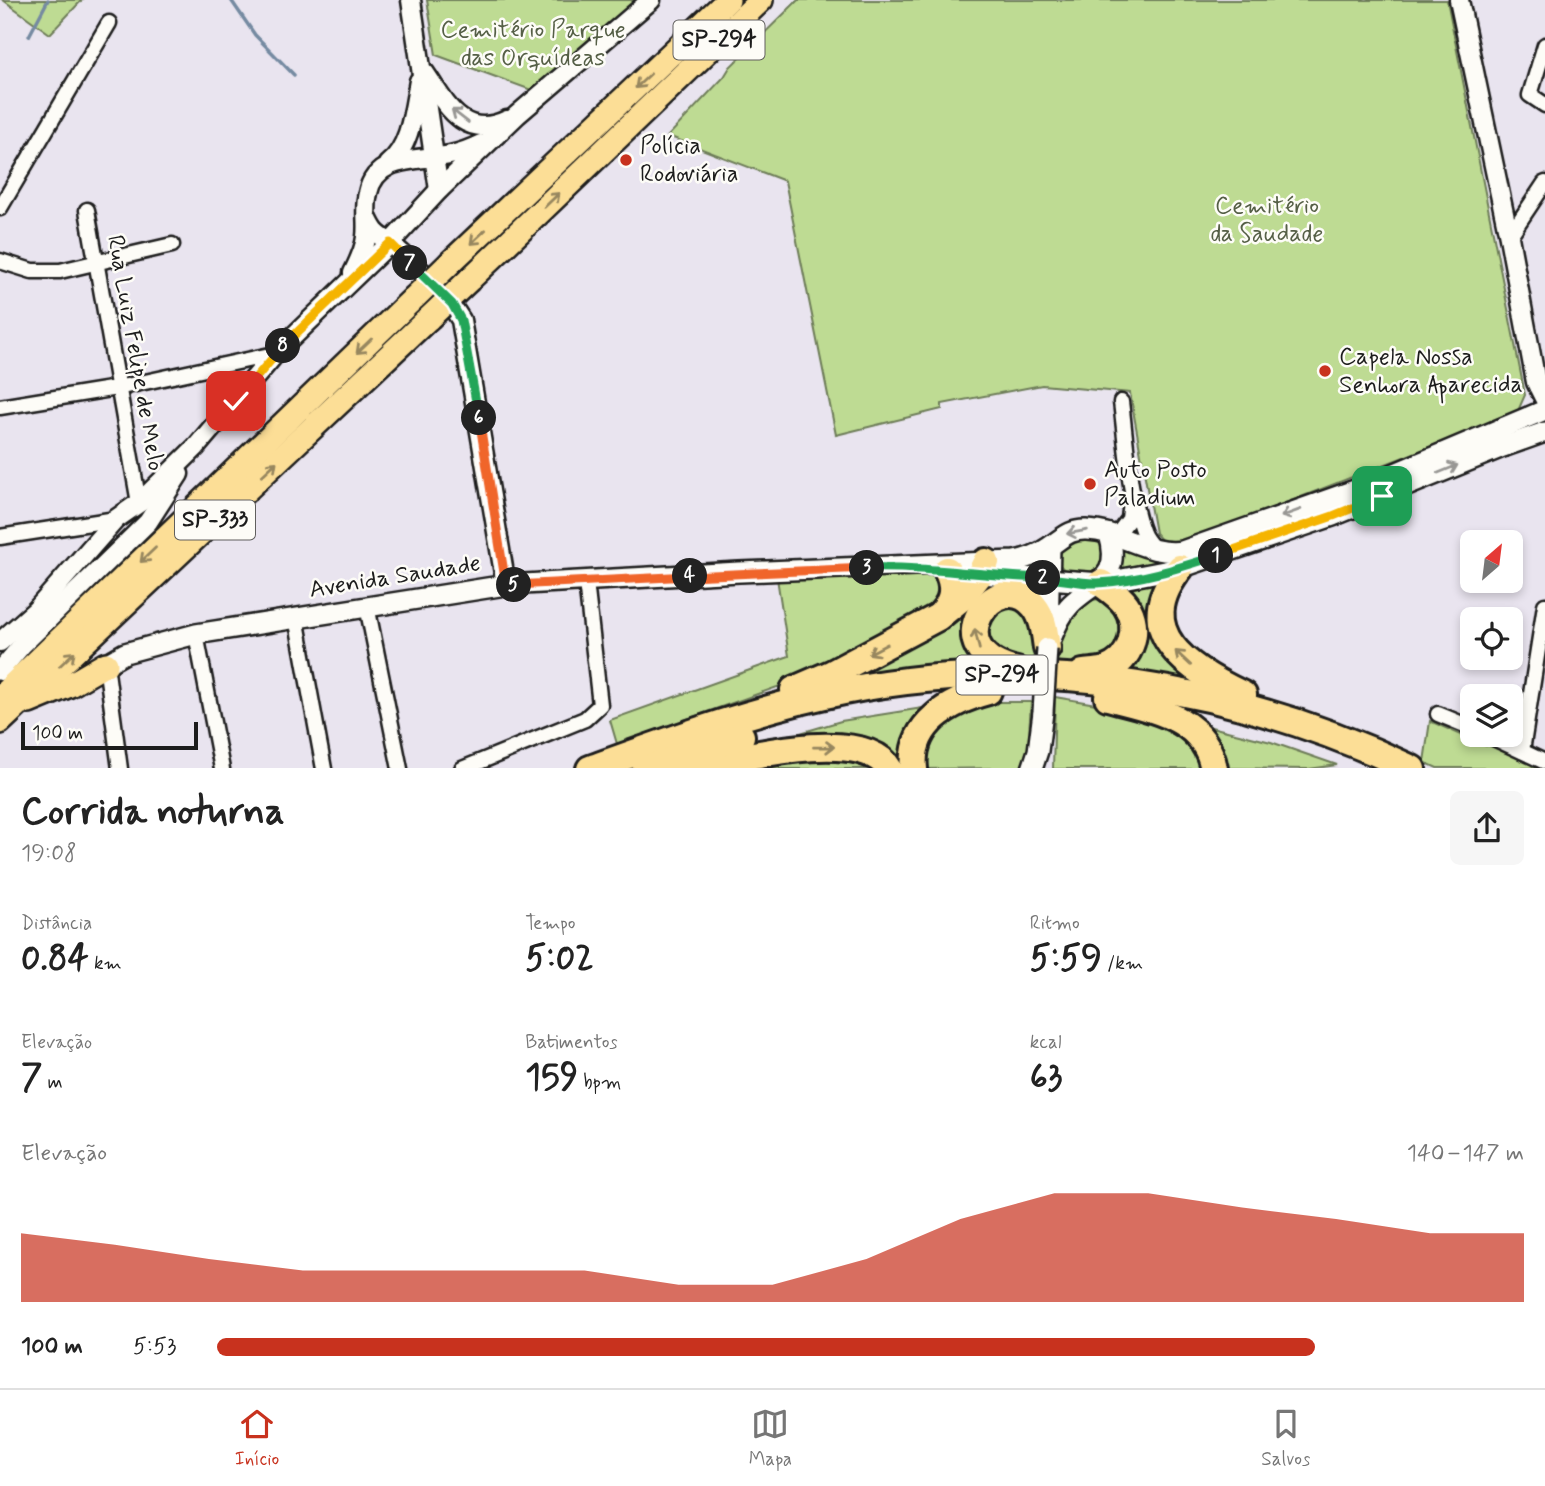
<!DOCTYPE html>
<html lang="pt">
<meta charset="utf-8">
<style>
:root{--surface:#fff;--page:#f6f6f6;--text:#222;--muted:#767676;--line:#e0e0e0;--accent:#c8321e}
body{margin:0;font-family:Mynerve,sans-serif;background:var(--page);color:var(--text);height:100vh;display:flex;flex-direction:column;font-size:26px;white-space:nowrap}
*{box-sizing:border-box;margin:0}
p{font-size:23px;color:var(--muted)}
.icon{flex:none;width:38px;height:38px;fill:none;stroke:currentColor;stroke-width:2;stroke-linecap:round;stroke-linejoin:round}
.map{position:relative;height:768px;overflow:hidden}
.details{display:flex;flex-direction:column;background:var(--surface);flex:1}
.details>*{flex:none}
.needle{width:46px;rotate:28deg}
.fabs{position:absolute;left:1460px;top:530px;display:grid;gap:14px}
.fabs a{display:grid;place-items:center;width:63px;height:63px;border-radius:10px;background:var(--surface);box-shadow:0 4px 10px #0003;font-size:35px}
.scale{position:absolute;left:21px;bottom:18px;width:177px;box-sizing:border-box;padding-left:7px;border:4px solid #1c1c1c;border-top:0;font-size:19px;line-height:24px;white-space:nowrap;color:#1c1c1c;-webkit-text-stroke:5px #fdfcf7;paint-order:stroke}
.pin{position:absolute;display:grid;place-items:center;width:60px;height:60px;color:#fff;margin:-30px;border-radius:14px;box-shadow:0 4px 10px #0006}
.km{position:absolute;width:35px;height:35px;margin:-18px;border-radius:50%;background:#222;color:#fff;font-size:19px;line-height:35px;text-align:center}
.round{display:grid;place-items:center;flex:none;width:74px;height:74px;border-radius:10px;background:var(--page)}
.head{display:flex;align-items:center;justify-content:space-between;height:119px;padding:0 21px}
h1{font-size:38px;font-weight:700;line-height:52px}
.figures{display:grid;grid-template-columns:repeat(3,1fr);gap:10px;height:119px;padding:7px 21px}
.figures div{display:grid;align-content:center}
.figures b{font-size:35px;font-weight:700}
.figures small{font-size:19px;font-weight:400}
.figures p{font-size:19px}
.chart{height:196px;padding:14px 21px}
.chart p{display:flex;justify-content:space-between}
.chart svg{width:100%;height:126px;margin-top:7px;fill:var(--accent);opacity:.7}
ul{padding:0 21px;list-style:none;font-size:23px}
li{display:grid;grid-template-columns:112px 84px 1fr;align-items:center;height:52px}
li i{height:18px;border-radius:9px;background:var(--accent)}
.tab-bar{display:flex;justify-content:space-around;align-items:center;height:98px;border-top:2px solid var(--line);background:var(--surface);font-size:19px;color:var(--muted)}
.tab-bar a{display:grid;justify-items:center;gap:4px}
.tab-bar .selected{color:var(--accent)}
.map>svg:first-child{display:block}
.green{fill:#bedb93;stroke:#6d7c58;stroke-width:2}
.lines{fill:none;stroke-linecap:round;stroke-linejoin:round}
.stream{stroke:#748aa1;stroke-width:3.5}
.minor-casing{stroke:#1c1c1c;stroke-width:19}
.tertiary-casing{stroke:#1c1c1c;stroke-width:23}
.secondary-casing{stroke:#1c1c1c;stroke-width:24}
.trunk-casing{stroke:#1c1c1c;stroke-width:28}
.motorway-casing{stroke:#1c1c1c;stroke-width:32}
.minor{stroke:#fdfcf7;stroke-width:14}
.tertiary{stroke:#fdfcf7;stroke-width:18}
.secondary{stroke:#fdfcf7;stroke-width:19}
.trunk{stroke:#fcde96;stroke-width:23}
.motorway{stroke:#fcde96;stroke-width:26}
.secondary-bridge-casing{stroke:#1c1c1c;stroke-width:24;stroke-linecap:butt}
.trunk-bridge-casing{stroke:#1c1c1c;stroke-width:28;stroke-linecap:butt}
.secondary-bridge{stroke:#fdfcf7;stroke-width:19}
.trunk-bridge{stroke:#fcde96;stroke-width:23}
.oneway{stroke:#97875f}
.oneway2{stroke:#989794}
.split-1-casing{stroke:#fff;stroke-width:14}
.split-2-casing{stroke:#fff;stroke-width:14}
.split-3-casing{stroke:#fff;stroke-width:14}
.split-4-casing{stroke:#fff;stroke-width:14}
.split-5-casing{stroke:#fff;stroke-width:14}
.split-6-casing{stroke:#fff;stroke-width:14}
.split-7-casing{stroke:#fff;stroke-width:14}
.split-8-casing{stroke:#fff;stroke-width:14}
.split-9-casing{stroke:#fff;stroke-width:14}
.split-1{stroke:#f5b400;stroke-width:9}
.split-2{stroke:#22a559;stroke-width:9}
.split-3{stroke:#22a559;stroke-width:9}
.split-4{stroke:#f0652b;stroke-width:9}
.split-5{stroke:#f0652b;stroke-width:9}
.split-6{stroke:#f0652b;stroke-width:9}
.split-7{stroke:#22a559;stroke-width:9}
.split-8{stroke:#f5b400;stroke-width:9}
.split-9{stroke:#f5b400;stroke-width:9}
.poi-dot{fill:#c8321e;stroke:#fdfcf7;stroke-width:2.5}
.labels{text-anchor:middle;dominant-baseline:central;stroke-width:5;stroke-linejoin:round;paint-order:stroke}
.shield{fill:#fdfcf7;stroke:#605f5e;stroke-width:2}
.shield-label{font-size:23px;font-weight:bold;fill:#1c1c1c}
.park-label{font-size:24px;fill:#555f46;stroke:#fdfcf7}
.poi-label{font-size:24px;fill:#1c1c1c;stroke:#fdfcf7;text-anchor:start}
.street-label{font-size:24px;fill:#1c1c1c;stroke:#fdfcf7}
</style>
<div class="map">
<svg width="1545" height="769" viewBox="0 0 1545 769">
<rect width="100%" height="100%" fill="#e9e4ef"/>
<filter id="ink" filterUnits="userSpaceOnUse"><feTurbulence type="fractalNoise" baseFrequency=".0143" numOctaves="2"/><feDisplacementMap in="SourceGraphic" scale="14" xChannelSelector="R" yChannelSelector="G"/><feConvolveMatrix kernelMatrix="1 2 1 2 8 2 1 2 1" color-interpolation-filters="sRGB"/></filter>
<g filter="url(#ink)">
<g class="green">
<polygon points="3,0 82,0 50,34"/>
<polygon points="427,0 647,0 545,95 436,55"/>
<polygon points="798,0 1447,0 1525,395 1517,413 1182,543 1163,542 1155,533 1130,393 1042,385 942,404 942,409 836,435 785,181 668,136 724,77 730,67"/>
<polygon points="1077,538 1097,539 1104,552 1101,566 1084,576 1067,573 1058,563 1062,547"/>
<polygon points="1120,549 1169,558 1169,563 1117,570"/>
<polygon points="935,574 941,577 940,604 797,680 617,744 610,720 789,656 777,578"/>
<polygon points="986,580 1019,587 997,588 977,663 905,668 819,685"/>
<polygon points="1158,581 1154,597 1211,685 1116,671 1128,590"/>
<path d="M 1106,598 L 1114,602 L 1126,638 L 1099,666 L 1057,665 C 1059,631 1066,601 1106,598 Z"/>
<polygon points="998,606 1026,606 1036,634 1033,662 1013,661 993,654 985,618"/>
<polygon points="1055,697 1131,710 1178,724 1207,769 1053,769"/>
<polygon points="985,702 1031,702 1028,749 1022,768 920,769 932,726"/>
<polygon points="935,706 908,768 894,763 735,752 841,721"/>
<polygon points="1430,721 1486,746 1495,742 1545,768 1437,768 1424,762"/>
<polygon points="1199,724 1271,742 1337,765 1309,769 1219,768"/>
<polygon points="812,753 882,769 712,769"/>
</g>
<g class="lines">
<g class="stream">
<polyline points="231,0 255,35 294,75"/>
<polyline points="29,36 48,0"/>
</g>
<defs>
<g id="minor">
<polyline points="1545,45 1530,95 1545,105"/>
<polyline points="0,208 109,23"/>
<polyline points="87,210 139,503"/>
<polyline points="1509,237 1545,183"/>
<polyline points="0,261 32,271 60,271 172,245"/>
<path d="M 1121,402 C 1126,441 1129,497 1143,533 C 1146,540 1151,545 1156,551"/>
<polyline points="0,407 117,388 275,354"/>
<polyline points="1116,536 1129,519 1131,501"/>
<polyline points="0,537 116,519"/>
<polyline points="367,606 400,769"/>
<polyline points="296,617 324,769"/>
<polyline points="196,634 222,769"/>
<polyline points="106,664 120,769"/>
<polyline points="1438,714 1472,728"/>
<polyline points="1487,735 1545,762"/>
<polyline points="1522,751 1545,605"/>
<polyline points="462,769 585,719 600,705 586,582"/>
</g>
<g id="tertiary">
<polyline points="411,0 439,190"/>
<polyline points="1459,0 1509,237 1536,382 1545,400"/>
<path d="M 425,73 C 446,104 463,141 507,120"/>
<path d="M 388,164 C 411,147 414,107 419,81"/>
<path d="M 367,217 C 376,237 378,233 392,245 C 417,266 444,292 461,320 L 506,585"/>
<path d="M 353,273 C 359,261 365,249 366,237 C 368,222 364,208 368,193 C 376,154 420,161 450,155 C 460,153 471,149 481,144"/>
<polyline points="0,642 36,610 116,519 139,503 196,447 275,354 390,243 439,190 517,115 651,0"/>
<polyline points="0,671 23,644 148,522 179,474"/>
</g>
<g id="secondary">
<polyline points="968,573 1101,583 1180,568 1333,516 1503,447 1545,432"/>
<polyline points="1048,633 1050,547"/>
<path d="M 1047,648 C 1054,633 1059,616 1071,604 C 1096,580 1122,579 1109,534"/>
<path d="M 106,664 L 125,653 L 196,634 L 506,585 L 739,572 L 1014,561 C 1026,559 1039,554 1049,547 C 1063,538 1069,529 1087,530 C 1121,531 1147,556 1182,551 L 1355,490 L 1545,410"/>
<polyline points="1032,769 1038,751 1043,712"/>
</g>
<g id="trunk">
<polyline points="451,262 728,0"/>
<polyline points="469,280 761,0"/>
<polyline points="0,697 414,298"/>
<polyline points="29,702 70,685 106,664"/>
<polyline points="0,722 429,318"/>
</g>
<g id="motorway">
<path d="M 1180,568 C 1129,632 1188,669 1243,695"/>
<path d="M 942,613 C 954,599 955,587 947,570"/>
<path d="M 1017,671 C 931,652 997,562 1034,606 C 1044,618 1045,634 1047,648"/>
<path d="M 1083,673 C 1090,672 1099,672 1105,670 C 1132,661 1141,627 1126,605 C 1120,596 1109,589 1101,583"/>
<polyline points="794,690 831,674 938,617 960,599 980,574 986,562"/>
<path d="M 1108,697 C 1151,709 1205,716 1214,769"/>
<path d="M 690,768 C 732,760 863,724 889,769"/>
<path d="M 590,769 C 673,739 757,708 844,691 C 1037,653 1235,685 1412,769"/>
<polyline points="646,769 741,736"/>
<path d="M 914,769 C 909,723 951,701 988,691"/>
</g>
</defs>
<use href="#minor" class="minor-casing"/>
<use href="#tertiary" class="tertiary-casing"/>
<use href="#secondary" class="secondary-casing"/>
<use href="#trunk" class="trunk-casing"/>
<use href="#motorway" class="motorway-casing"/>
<use href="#minor" class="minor"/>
<use href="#tertiary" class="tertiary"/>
<use href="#secondary" class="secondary"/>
<use href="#trunk" class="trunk"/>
<use href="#motorway" class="motorway"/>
<defs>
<polyline id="secondary-bridge" points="1043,712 1047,648"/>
<g id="trunk-bridge">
<polyline points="414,298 451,262"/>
<polyline points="429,318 469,280"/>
</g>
</defs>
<use href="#secondary-bridge" class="secondary-bridge-casing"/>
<use href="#trunk-bridge" class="trunk-bridge-casing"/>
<use href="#secondary-bridge" class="secondary-bridge"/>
<use href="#trunk-bridge" class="trunk-bridge"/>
</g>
<defs><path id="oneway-shaft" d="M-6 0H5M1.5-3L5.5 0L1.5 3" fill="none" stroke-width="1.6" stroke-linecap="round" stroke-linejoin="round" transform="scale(1.75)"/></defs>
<g class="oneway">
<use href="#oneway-shaft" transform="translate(643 81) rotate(137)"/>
<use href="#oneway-shaft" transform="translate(552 200) rotate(-44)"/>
<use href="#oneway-shaft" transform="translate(478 237) rotate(137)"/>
<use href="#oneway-shaft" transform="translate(364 346) rotate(136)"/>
<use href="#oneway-shaft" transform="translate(269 469) rotate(-43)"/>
<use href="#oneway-shaft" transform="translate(148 555) rotate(136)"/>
<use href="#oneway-shaft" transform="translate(977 639) rotate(-103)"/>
<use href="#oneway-shaft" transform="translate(878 649) rotate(152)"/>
<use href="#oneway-shaft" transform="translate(1183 658) rotate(-137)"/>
<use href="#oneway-shaft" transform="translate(67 659) rotate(-43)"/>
<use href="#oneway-shaft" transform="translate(824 747) rotate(-1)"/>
</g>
<g class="oneway2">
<use href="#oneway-shaft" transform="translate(460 116) rotate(-142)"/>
<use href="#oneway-shaft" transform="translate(1448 469) rotate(-22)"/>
<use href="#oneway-shaft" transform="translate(1291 513) rotate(160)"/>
<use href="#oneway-shaft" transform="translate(1077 532) rotate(170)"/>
</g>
</g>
<g class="lines" filter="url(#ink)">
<defs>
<polyline id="split-1" points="1216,556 1333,516 1382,496"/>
<path id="split-2" d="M 1043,578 C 1062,578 1079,584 1098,583 C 1138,581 1179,568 1216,556"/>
<path id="split-3" d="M 867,568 C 926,566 984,576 1043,578"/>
<polyline id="split-4" points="690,576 867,568"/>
<polyline id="split-5" points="514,585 690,576"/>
<polyline id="split-6" points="479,418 506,585 514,585"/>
<polyline id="split-7" points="410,263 452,304 461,320 479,418"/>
<polyline id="split-8" points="283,346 390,243 410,263"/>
<polyline id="split-9" points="236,401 283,346"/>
</defs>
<use href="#split-1" class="split-1-casing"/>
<use href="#split-2" class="split-2-casing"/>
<use href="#split-3" class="split-3-casing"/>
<use href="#split-4" class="split-4-casing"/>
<use href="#split-5" class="split-5-casing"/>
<use href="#split-6" class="split-6-casing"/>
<use href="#split-7" class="split-7-casing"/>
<use href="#split-8" class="split-8-casing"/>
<use href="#split-9" class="split-9-casing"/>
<use href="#split-1" class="split-1"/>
<use href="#split-2" class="split-2"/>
<use href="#split-3" class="split-3"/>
<use href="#split-4" class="split-4"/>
<use href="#split-5" class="split-5"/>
<use href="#split-6" class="split-6"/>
<use href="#split-7" class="split-7"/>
<use href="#split-8" class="split-8"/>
<use href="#split-9" class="split-9"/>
</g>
<g class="poi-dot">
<circle cx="626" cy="160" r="7"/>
<circle cx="1325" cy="371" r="7"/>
<circle cx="1090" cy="484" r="7"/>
</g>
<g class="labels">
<g class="shield">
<rect x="673.5" y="20.5" width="91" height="39" rx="5"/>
<rect x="175" y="500.5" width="80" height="39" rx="5"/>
<rect x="956.5" y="655.5" width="91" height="39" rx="5"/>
</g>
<g class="shield-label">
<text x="719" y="40">SP-294</text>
<text x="215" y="520">SP-333</text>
<text x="1002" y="675">SP-294</text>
</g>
<g class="park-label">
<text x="533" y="30">Cemitério Parque<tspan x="533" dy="28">das Orquídeas</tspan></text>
<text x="1267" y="206">Cemitério<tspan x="1267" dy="28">da Saudade</tspan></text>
</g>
<g class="poi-label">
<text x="640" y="146">Polícia<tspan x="640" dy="28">Rodoviária</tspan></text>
<text x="1339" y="357">Capela Nossa<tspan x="1339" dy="28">Senhora Aparecida</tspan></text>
<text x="1104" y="470">Auto Posto<tspan x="1104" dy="28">Paladium</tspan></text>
</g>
<g class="street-label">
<text transform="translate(135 353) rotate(80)">Rua Luiz Felipe de Melo</text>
<text transform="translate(395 577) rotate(-9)">Avenida Saudade</text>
</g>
</g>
</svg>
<div class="fabs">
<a><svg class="needle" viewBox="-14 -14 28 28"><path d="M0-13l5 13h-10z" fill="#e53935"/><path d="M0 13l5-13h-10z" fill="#767676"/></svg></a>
<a><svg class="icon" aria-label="locate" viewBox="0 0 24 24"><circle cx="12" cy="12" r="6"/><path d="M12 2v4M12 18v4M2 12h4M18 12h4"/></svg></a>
<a><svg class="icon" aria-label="layers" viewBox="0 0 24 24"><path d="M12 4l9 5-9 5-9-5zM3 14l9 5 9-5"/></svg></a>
</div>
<div class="scale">100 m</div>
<div class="pin" style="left:1382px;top:496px;background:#1e9e55"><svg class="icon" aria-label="arrive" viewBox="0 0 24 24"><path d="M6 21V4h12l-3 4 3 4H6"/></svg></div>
<div class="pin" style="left:236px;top:401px;background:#d93025"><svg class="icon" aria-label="check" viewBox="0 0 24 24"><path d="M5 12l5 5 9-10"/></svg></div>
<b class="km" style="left:1216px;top:556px">1</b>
<b class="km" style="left:1043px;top:578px">2</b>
<b class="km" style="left:867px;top:568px">3</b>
<b class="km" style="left:690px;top:576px">4</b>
<b class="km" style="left:514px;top:585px">5</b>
<b class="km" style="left:479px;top:418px">6</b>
<b class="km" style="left:410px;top:263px">7</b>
<b class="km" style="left:283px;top:346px">8</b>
</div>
<section class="details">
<div class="head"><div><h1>Corrida noturna</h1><p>19:08</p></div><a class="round"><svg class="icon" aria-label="share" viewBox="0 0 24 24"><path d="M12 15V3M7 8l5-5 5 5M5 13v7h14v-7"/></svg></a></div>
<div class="figures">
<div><p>Distância</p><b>0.84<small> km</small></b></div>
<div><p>Tempo</p><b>5:02</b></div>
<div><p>Ritmo</p><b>5:59<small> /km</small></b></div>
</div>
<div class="figures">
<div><p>Elevação</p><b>7<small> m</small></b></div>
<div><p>Batimentos</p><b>159<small> bpm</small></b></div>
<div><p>kcal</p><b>63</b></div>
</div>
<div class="chart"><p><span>Elevação</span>140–147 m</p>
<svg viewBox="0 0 160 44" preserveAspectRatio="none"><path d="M0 44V20L10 24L20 29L30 33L40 33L50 33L60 33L70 38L80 38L90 29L100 15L110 6L120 6L130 11L140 15L150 20L160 20V44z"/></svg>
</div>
<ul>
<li><b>100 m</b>5:53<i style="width:84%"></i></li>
</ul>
</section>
<nav class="tab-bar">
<a class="selected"><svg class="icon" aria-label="home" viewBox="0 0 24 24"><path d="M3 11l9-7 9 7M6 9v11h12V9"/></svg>Início</a>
<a><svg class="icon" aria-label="map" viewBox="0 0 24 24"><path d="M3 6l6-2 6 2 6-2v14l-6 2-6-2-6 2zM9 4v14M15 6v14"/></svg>Mapa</a>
<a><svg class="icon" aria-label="saved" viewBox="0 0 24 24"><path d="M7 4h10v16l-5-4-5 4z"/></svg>Salvos</a>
</nav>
